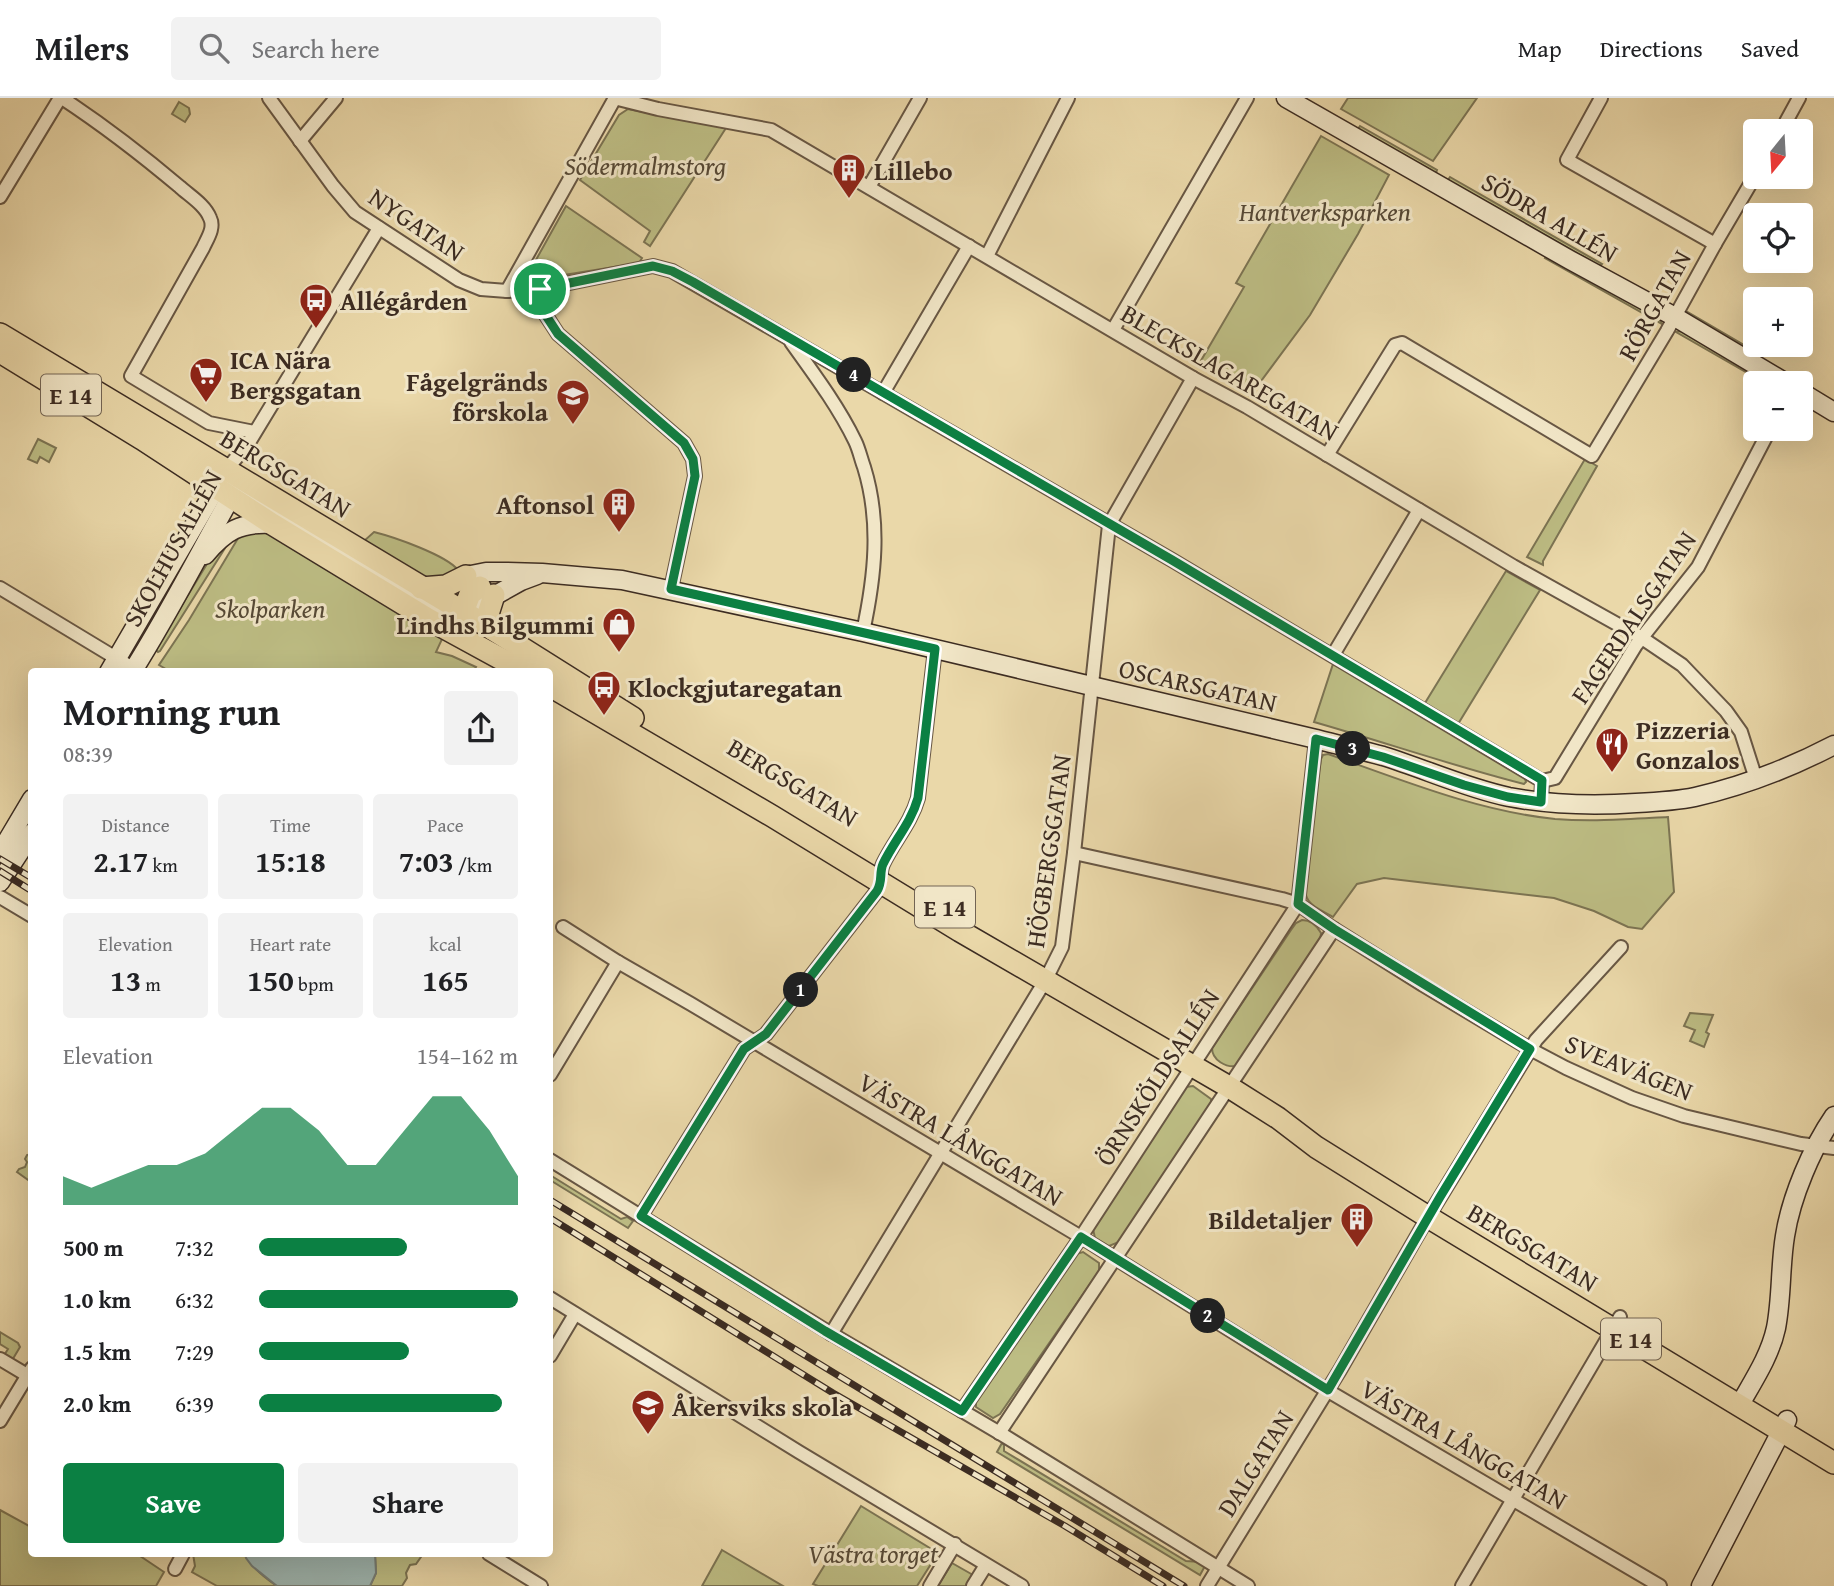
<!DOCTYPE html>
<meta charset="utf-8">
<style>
:root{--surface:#fff;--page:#f2f2f2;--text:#202124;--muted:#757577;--line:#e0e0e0;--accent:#0b8043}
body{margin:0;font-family:"Gentium Book Plus",serif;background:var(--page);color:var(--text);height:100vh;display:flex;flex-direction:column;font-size:26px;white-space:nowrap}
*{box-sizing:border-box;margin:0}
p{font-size:23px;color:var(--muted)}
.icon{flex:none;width:38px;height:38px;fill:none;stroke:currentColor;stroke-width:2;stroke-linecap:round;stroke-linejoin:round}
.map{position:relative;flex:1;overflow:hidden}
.sheet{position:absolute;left:28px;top:570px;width:525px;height:889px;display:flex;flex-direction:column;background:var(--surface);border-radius:7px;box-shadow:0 7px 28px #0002}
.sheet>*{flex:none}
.needle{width:46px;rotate:198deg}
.fabs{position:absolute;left:1743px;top:21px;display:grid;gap:14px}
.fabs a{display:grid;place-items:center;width:70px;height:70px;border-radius:7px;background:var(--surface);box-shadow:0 7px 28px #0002;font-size:35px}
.pin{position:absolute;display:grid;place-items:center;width:60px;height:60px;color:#fff;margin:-30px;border:4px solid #fff;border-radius:50%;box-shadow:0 2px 7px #0007}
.km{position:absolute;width:35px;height:35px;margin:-18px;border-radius:50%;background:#222;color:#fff;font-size:19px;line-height:35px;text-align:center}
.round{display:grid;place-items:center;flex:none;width:74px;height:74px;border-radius:7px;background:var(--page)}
.headline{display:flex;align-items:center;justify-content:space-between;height:119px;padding:0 35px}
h1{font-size:38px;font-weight:700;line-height:52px}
.stats{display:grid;grid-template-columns:repeat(3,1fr);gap:10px;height:119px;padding:7px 35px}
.stats div{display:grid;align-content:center;border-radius:7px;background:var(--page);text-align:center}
.stats b{font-size:30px;font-weight:700}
.stats small{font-size:19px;font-weight:400}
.stats p{font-size:19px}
.chart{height:196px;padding:14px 35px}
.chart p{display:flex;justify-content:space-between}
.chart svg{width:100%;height:126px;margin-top:7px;fill:var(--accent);opacity:.7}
.cta{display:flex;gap:14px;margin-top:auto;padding:14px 35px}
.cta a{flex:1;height:80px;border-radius:7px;background:var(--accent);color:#fff;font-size:28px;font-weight:700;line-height:80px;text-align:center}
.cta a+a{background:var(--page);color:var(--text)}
ul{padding:0 35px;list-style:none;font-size:23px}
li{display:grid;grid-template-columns:112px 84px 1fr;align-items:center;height:52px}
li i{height:18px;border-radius:9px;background:var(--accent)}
header{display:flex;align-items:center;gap:42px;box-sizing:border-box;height:98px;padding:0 35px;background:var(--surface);border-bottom:2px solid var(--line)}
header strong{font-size:33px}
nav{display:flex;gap:38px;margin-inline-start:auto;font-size:24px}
.search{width:490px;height:63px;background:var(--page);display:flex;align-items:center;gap:18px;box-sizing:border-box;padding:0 24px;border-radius:7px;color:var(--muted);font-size:26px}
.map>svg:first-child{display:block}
.green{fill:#bdbd84;stroke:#7c7453;stroke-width:2}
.water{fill:#9db7b3;stroke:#767f79;stroke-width:2}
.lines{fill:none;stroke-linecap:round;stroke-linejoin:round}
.street-casing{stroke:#685744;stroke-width:16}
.secondary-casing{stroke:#3c2c22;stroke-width:21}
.highway-casing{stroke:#3c2c22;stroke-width:24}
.street{stroke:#f1e6c7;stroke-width:12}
.secondary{stroke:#f1e6c7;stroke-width:18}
.highway{stroke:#ead8a9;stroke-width:21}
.rail-casing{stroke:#3c2c22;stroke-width:7}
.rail{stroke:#f1e6c7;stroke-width:4.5;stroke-dasharray:13;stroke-linecap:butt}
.route-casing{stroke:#fff;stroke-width:14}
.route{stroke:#0b8043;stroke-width:9}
.labels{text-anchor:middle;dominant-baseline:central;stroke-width:6;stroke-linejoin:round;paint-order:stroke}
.shield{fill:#f1e6c7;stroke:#726454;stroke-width:2}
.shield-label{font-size:24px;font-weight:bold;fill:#3c2c22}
.park-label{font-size:26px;font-style:italic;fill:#564936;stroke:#f1e6c7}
.poi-label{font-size:26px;font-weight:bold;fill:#3c2c22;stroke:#f1e6c7;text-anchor:start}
.street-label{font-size:26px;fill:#3c2c22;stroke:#f1e6c7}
</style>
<header>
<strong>Milers</strong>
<div class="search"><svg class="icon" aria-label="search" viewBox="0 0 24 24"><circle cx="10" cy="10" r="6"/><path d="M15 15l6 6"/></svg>Search here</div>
<nav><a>Map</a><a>Directions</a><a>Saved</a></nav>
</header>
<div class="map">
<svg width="1834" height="1488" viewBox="0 0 1834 1488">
<rect width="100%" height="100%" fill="#ead8a9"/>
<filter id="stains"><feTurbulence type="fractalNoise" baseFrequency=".00286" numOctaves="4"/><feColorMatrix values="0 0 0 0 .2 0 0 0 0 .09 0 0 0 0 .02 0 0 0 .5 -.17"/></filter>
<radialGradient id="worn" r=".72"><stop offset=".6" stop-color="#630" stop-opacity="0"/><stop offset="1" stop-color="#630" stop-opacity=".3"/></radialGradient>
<g class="green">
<polygon points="1348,0 1477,0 1433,63 1341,11"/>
<polygon points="179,4 189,10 190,16 185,24 172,16"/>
<polygon points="628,11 726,30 650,148 644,144 650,133 580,82 619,17"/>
<polygon points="1360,28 1437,72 1436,75 1358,31"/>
<polygon points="1321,38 1389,77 1358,136 1310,217 1250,298 1199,266 1244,189 1236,185"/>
<polygon points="1450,79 1602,166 1600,168 1448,82"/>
<polygon points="566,108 642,160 639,165 539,181 532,175 532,169"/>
<polygon points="1547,156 1659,220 1662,226 1545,160"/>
<polygon points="1686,213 1761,257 1759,259 1687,218"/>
<polygon points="1681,233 1772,285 1765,285 1676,234"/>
<polygon points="38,341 56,350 49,364 40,359 37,365 28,361"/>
<polygon points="1585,361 1597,368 1543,463 1543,467 1527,459"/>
<polygon points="252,431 268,435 443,539 436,554 452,558 476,569 473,574 171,574 159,567 189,522 240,437"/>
<path d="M 374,434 C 394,439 446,457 458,472 L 431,483 L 364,443 Z"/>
<polygon points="227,447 160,553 158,554 155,551 210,461"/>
<polygon points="1506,473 1540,492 1458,626 1425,605"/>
<path d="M 1333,566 L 1355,578 L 1524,678 L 1526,684 L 1524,686 C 1453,668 1384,644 1314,624 Z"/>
<path d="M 1328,656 C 1402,682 1477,713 1555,721 C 1593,724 1631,721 1668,719 L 1674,794 L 1642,831 L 1628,829 L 1594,813 L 1554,800 L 1384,780 L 1357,786 L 1333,819 C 1325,814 1311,809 1307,800 C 1299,785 1318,684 1321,661 L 1323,657 Z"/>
<path d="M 1302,822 C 1311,822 1317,828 1321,835 L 1320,843 L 1237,968 C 1226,970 1212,962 1212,950 L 1291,832 L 1296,825 Z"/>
<polygon points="1690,915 1713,917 1706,934 1709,936 1704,949 1690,943 1695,932 1684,928"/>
<polygon points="1193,988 1211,1001 1211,1007 1119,1144 1109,1148 1095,1140 1093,1131 1186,989"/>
<polygon points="31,1056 31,1084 17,1074 19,1071 25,1069 27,1064 25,1061 27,1057"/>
<polygon points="550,1077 621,1121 627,1119 633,1123 628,1130 550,1082"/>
<polygon points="1083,1154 1099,1165 1099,1173 1000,1316 993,1320 976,1309 976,1302 1076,1156"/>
<polygon points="0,1234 18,1245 20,1249 11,1264 3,1259 8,1251 0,1246"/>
<polygon points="1002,1345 1004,1347 1004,1353 1186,1463 1201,1464 1205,1468 1200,1477 997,1354"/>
<polygon points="861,1408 938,1455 917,1488 818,1488 813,1486"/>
<polygon points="0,1412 31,1429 32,1456 137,1456 164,1474 156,1488 0,1488"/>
<polygon points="722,1452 783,1488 702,1488"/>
<path d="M 193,1456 L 245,1456 C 251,1469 265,1480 277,1488 L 217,1488 L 192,1474 L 195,1468 Z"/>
<polygon points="375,1456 423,1456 416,1466 410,1467 406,1475 407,1480 402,1488 370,1488 376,1475"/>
<polygon points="952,1465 973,1477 966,1488 938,1488"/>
</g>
<polygon class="water" points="245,1456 375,1456 376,1475 370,1488 277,1488 252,1468 246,1460"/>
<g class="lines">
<defs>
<g id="street">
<path d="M 62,0 C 103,27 142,57 180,89 C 190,98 205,107 210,120 C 215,130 207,141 203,150 L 131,278 L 209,325 L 254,334"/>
<polyline points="269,0 333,88 355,114 459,182 481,191 507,193 540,191 653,168 672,173 1172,462 1542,683 1541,704"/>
<polyline points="614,0 658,11 771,32 1193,280 1247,309 1513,468 1642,540 1682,567 1726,613 1741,634 1756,681"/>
<polyline points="1601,0 1567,62 1715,146"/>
<polyline points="1781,33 1799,0"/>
<polyline points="300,43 336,0"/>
<polyline points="869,89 920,0"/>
<polyline points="0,99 60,0"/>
<polyline points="987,158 1068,0"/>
<polyline points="540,191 545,216 558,236 684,345 693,361 695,378 671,491"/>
<polyline points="507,193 615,0"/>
<polyline points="1113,232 1247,0"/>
<path d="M 791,244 C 814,276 838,308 855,343 C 859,351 861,361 864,369 C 881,424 875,478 863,534"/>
<polyline points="883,295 969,148"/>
<polyline points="1327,357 1395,247 1402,245 1592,358 1667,233 1715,146 1755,78"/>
<polyline points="226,372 248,346 379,130"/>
<polyline points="0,490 134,571"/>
<polyline points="1333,557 1419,412"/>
<polyline points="1542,683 1555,680 1636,547 1698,469 1770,331"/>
<polyline points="1074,755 1282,801 1298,806 1334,831 1423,887 1530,951 1566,970 1632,1000 1684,1018 1801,1046 1834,1050"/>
<polyline points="0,799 32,818"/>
<polyline points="563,829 618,864 691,906 1081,1139 1318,1287 1660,1488"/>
<polyline points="550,977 618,864"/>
<polyline points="550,1062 825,1232 1003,1337 1248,1488"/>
<path d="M 641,1118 L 744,951 L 766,936 L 877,793 C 882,783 879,775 883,766 C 894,743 911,725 918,700 L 935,551"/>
<polyline points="550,1200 799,1354 1022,1488"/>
<polyline points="831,1236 1045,883 1062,849 1074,755 1109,427 1193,280"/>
<polyline points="550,1258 575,1216"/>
<polyline points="0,1261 32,1280"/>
<polyline points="962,1313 1081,1139 1298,806 1316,641"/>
<polyline points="0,1323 32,1270"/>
<polyline points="999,1335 1334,831"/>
<polyline points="489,1456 541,1488"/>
<polyline points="175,1471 183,1456"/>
<polyline points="930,1488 955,1446"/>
<polyline points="973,1488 986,1467"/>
<polyline points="1207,1488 1340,1272 1428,1119 1536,942 1621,849"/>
<polyline points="1462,1488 1620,1219"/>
</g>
<g id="secondary">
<polyline points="1286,0 1570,162 1675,219 1786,285"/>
<polyline points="1801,294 1834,314"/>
<polyline points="232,399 242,398 253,401 333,448 357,453"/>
<path d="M 205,457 C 225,433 240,424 272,426"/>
<polyline points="337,466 362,466 434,509 469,512 521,483 537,477"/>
<path d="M 466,478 L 486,474 L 506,474 L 542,475 L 622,482 L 863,534 L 1316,641 C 1338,647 1361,652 1383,658 C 1425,671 1466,690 1509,699 C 1552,707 1593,708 1636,705 C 1656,704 1676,703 1695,699 C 1743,688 1790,670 1834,647"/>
<polyline points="109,574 223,378"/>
<path d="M 132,574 C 170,514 202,450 237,388"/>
<polyline points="0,755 32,701"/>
<polyline points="0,784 32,735"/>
<path d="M 1739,1308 C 1753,1283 1770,1258 1776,1230 C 1782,1199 1780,1168 1785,1138 C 1791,1099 1812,1050 1834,1018"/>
<polyline points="1701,1488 1787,1322"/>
</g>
<g id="highway">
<polyline points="0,236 492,531 633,620"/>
<polyline points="0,254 142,341 272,426 428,521 525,574"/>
<polyline points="421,490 446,488 466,478"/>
<polyline points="462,526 460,522 470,496 480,489"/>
<polyline points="492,531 488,516 494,497"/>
<polyline points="550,588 772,718 960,833 1229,989 1278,1020 1316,1049 1428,1119 1834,1365"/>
</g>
</defs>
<use href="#street" class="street-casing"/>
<use href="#secondary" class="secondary-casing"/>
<use href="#highway" class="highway-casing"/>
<use href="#street" class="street"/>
<use href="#secondary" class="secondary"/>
<use href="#highway" class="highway"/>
<defs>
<g id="rail">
<polyline points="0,761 32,780"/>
<polyline points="0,773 32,793"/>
<polyline points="550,1102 1184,1488"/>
<polyline points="550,1120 833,1295 1065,1428 1163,1488"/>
</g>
</defs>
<use href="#rail" class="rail-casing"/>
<use href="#rail" class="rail"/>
</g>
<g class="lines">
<defs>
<path id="route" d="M 653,168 L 672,173 L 693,184 L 1172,462 L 1542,682 L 1541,704 L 1508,699 L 1464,687 L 1383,659 L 1316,641 L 1298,806 L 1334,831 L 1530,951 L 1440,1099 L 1328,1292 L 1081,1139 L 962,1313 L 825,1233 L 641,1118 L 744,951 L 766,936 L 877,793 C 883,783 879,775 883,766 C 894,743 911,725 918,700 L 935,551 L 671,491 L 695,378 L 693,361 L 684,345 L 558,236 L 545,216 L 540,191 Z"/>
</defs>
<use href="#route" class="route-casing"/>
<use href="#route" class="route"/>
</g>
<defs>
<symbol id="building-pin" viewBox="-11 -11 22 30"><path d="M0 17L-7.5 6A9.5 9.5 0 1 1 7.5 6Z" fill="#8f2418" stroke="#f1e6c7"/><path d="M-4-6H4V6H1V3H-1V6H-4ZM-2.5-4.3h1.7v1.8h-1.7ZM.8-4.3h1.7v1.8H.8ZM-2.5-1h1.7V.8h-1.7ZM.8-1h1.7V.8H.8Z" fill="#fff"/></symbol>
<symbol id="bus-pin" viewBox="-11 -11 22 30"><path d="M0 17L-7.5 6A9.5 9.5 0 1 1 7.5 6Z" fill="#8f2418" stroke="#f1e6c7"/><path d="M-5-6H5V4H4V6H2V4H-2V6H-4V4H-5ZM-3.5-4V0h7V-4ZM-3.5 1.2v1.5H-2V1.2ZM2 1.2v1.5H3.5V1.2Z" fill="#fff"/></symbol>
<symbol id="supermarket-pin" viewBox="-11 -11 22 30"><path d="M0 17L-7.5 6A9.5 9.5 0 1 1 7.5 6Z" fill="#8f2418" stroke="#f1e6c7"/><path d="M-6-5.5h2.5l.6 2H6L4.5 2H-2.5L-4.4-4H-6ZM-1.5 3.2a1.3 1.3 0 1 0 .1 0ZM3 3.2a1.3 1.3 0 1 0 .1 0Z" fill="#fff"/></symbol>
<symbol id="school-pin" viewBox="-11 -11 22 30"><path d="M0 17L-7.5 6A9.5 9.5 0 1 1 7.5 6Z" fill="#8f2418" stroke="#f1e6c7"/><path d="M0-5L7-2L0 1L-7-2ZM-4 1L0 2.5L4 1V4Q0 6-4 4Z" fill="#fff"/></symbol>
<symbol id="shop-pin" viewBox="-11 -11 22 30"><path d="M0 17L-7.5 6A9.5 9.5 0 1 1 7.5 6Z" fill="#8f2418" stroke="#f1e6c7"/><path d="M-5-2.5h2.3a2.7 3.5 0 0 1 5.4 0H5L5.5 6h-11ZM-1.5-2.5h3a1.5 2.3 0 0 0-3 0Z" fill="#fff"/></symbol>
<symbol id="restaurant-pin" viewBox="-11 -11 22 30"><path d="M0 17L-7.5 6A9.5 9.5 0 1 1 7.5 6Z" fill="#8f2418" stroke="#f1e6c7"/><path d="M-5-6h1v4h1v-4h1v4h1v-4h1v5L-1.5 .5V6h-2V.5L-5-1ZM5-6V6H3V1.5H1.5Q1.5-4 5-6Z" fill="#fff"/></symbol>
</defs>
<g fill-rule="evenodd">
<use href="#building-pin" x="830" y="53" width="38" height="52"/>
<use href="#bus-pin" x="297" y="183" width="38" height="52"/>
<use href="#supermarket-pin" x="187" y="257" width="38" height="52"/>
<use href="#school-pin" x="554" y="279" width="38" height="52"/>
<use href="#building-pin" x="600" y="387" width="38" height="52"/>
<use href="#shop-pin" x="600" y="507" width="38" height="52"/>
<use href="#bus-pin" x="585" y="570" width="38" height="52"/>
<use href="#restaurant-pin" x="1593" y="627" width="38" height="52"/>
<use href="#building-pin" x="1338" y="1102" width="38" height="52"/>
<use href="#school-pin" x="629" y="1289" width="38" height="52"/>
</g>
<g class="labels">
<g class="shield">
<rect x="41" y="276.5" width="60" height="41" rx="5"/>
<rect x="915" y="788.5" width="60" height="41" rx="5"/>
<rect x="1601" y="1220.5" width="60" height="41" rx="5"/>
</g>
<g class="shield-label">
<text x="71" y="297">E 14</text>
<text x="945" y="809">E 14</text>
<text x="1631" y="1241">E 14</text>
</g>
<g class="park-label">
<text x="645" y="67">Södermalmstorg</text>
<text x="1325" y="113">Hantverksparken</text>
<text x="270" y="510">Skolparken</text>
<text x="873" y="1455">Västra torget</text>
</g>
<g class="poi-label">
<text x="874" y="72">Lillebo</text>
<text x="340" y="202">Allégården</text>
<text x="230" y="261">ICA Nära<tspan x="230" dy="30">Bergsgatan</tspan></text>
<text x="548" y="283" text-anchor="end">Fågelgränds<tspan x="548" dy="30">förskola</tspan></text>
<text x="594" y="406" text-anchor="end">Aftonsol</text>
<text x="594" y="526" text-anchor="end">Lindhs Bilgummi</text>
<text x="628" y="589">Klockgjutaregatan</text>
<text x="1636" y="631">Pizzeria<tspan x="1636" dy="30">Gonzalos</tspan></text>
<text x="1332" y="1121" text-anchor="end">Bildetaljer</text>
<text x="672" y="1308">Åkersviks skola</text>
</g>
<g class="street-label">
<text transform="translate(1550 119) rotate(30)">SÖDRA ALLÉN</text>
<text transform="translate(417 126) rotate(34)">NYGATAN</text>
<text transform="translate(1654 207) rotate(-61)">RÖRGATAN</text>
<text transform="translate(1230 274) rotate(30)">BLECKSLAGAREGATAN</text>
<text transform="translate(286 375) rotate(31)">BERGSGATAN</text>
<text transform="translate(172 450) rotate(-61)">SKOLHUSALLÉN</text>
<text transform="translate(1633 519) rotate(-56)">FAGERDALSGATAN</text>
<text transform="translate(1198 587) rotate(13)">OSCARSGATAN</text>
<text transform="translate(793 684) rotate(31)">BERGSGATAN</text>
<text transform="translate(1048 753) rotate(-82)">HÖGBERGSGATAN</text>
<text transform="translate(1629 969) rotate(22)">SVEAVÄGEN</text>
<text transform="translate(1157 979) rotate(-57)">ÖRNSKÖLDSALLÉN</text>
<text transform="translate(961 1041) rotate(31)">VÄSTRA LÅNGGATAN</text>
<text transform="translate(1533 1149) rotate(31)">BERGSGATAN</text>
<text transform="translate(1464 1346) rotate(30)">VÄSTRA LÅNGGATAN</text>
<text transform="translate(1255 1365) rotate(-58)">DALGATAN</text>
</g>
</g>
<rect width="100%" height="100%" filter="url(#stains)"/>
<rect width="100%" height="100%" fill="url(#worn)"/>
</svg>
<div class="fabs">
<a><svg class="needle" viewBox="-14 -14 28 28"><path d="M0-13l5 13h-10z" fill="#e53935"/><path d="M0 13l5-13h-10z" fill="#757577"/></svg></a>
<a><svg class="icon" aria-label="locate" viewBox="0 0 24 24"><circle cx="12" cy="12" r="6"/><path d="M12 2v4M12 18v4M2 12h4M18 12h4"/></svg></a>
<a>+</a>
<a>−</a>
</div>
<div class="pin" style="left:540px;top:191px;background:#1e9e55"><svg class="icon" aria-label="arrive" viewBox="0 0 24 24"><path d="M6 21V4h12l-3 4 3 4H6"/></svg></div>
<b class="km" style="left:801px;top:892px">1</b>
<b class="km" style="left:1208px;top:1218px">2</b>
<b class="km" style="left:1353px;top:651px">3</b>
<b class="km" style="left:854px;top:277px">4</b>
<section class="sheet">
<div class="headline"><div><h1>Morning run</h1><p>08:39</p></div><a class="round"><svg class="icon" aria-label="share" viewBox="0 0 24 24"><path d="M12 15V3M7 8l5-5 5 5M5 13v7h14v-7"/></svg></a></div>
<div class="stats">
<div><p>Distance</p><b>2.17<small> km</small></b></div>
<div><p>Time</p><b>15:18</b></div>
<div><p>Pace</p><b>7:03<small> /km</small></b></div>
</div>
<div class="stats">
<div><p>Elevation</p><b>13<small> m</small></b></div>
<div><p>Heart rate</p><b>150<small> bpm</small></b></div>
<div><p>kcal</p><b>165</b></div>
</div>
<div class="chart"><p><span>Elevation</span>154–162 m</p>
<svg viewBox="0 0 160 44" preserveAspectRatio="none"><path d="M0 44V34L10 38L20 34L30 30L40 30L50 26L60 18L70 10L80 10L90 18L100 30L110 30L120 18L130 6L140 6L150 18L160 34V44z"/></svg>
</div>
<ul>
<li><b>500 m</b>7:32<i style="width:57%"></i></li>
<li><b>1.0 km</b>6:32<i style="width:100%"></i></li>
<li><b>1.5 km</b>7:29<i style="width:58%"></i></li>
<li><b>2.0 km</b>6:39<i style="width:94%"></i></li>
</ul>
<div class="cta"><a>Save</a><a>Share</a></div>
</section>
</div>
